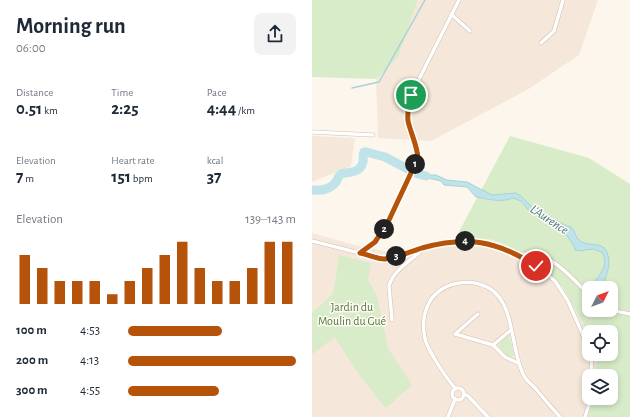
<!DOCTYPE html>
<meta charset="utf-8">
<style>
:root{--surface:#fff;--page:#f2f2f3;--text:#1f2937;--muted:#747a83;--accent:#b45309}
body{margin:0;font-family:"Alegreya Sans",sans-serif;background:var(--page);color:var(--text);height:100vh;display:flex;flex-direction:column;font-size:15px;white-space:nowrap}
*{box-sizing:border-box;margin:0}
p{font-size:13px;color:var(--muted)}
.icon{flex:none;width:22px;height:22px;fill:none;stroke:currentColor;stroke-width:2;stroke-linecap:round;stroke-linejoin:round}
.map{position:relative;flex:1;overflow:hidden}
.drawer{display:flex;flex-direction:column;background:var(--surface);width:312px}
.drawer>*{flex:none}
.needle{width:26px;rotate:48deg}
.fabs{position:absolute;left:270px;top:281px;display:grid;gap:8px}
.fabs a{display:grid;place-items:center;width:36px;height:36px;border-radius:8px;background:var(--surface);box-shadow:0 2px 6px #0003;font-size:20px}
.pin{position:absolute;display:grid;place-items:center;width:34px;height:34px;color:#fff;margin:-17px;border:2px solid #fff;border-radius:50%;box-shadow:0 1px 4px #0007}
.km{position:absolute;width:20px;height:20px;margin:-10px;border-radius:50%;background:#222;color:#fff;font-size:11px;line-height:20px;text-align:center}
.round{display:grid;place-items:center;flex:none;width:42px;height:42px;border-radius:8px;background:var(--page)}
.headline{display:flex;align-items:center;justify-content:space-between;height:68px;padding:0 16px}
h1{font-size:22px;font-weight:700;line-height:30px}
.metrics{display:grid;grid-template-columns:repeat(3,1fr);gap:6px;height:68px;padding:4px 16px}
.metrics div{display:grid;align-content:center}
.metrics b{font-size:17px;font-weight:700}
.metrics small{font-size:11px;font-weight:400}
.metrics p{font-size:11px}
.chart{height:112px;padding:8px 16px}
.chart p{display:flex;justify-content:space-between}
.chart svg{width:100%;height:72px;margin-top:4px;stroke:var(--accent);stroke-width:6}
ul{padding:0 16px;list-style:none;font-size:13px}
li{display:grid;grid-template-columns:64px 48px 1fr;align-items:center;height:30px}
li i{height:10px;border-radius:5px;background:var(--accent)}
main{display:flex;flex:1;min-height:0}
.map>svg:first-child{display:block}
.residential{fill:#f5e8da}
.green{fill:#d8ecc9;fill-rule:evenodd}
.water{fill:#bfe3e8;stroke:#a5d3da}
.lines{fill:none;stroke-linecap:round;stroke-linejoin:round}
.stream{stroke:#a5d3da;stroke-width:1.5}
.river{stroke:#bfe3e8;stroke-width:9}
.street-casing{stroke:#d1beb0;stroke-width:4.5}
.street{stroke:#fff;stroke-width:3.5}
.route-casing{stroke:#fff;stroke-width:8}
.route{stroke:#b45309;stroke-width:5}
.labels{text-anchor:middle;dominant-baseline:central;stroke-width:3;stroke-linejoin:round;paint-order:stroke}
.park-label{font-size:12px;fill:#537a41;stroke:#fffaf3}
.water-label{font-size:13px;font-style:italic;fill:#437c86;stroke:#fffaf3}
</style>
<main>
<section class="drawer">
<div class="headline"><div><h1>Morning run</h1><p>06:00</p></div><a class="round"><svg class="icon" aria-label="share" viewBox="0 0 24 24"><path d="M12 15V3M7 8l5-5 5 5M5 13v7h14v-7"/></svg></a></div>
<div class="metrics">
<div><p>Distance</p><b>0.51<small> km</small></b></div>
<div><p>Time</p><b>2:25</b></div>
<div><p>Pace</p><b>4:44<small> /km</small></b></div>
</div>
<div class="metrics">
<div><p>Elevation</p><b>7<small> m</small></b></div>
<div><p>Heart rate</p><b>151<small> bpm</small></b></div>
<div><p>kcal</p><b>37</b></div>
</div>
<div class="chart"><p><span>Elevation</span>139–143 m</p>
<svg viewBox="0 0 160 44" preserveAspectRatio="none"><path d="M5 44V14M15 44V22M25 44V30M35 44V30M45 44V30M55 44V38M65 44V30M75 44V22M85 44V14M95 44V6M105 44V22M115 44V30M125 44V30M135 44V22M145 44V6M155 44V6"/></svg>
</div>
<ul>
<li><b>100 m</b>4:53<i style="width:56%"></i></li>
<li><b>200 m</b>4:13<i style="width:100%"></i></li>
<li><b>300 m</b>4:55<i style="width:54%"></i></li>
</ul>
</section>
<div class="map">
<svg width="318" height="417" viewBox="0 0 318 417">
<rect width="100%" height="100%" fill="#fdf6ec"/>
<g class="residential">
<polygon points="106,0 286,0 267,55 215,90 119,141 66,138 64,79 86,56"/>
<polygon points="0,136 43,138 39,166 0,182"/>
<polygon points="0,233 43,245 77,252 143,239 179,239 212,254 251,287 272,326 277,339 277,354 283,354 285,360 283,376 277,376 277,398 281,398 280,404 275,417 0,417"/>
</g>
<g class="green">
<polygon points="0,0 106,0 86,57 64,79 0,77"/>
<path d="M 198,136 L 277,158 L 318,184 L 318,417 L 275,417 L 280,404 L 281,398 L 299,398 L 299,376 L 283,376 L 285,360 L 283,354 L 299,354 L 299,332 L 277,332 L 277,339 L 272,326 L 251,287 L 212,254 L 179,239 L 143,239 ZM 277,288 L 299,288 L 299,310 L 277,310 Z"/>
<path d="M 27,255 L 59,263 L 56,280 L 65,296 L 76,348 L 100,385 L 74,408 C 55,386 38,363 23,337 L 0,354 L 0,313 L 21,294 Z"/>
<polygon points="195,336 197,336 202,355 199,357 195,356 186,345"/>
</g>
<g class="water">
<path d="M 53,149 L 74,155 L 98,167 L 96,169 L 73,157 L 54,152 L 52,152 C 50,156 52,159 51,162 C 47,174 38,171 29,174 C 26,176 26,179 24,182 C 18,190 9,191 0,190 L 0,189 C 9,189 17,190 22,180 C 24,178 25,174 28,173 C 33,169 42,173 46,168 C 50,163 48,159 49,153 Z"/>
<path d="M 103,171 L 117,175 L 124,175 L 135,180 L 155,182 L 180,195 L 204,193 L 209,196 L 222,209 C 231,209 240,219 249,223 C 252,225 257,226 260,228 C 263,232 264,238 268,241 C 275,247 291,241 295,252 C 300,267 294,271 292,285 L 297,288 L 291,288 L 286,283 L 282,283 C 289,272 297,266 290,252 L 281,249 L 272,250 L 271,251 L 263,250 L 262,246 L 251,230 L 244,225 L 233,222 L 224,213 L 218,212 L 209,201 L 201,198 C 189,203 177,199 164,197 L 155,187 L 132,185 L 129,181 L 102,175 Z"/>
</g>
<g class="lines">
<polyline class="stream" points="40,88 67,82 113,0"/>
<path class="river" d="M 0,190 C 9,191 18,190 24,182 C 26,179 26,176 29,174 C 38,171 48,174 51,162 C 52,159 50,156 52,152 L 54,152 L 73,157 L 103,173 L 114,176"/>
<defs>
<g id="street">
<polyline points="139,14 158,31"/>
<polyline points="229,43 242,31 251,0"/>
<polyline points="0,132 61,135"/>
<polyline points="0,241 71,259 135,242 157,241 178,244 193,249 217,262 229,269 243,281 256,301 277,349"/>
<path d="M 48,253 L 63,241 L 69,233 L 77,220 L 106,158 C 105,145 99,134 96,121 C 95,112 97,103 99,95 L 147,0"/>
<path d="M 207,255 C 235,247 259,277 277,295"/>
<polyline points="224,266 229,259 232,258"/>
<polyline points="229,269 234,263 241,263"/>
<polyline points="298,310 318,314"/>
<polyline points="166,314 143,334 181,345"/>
<path d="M 80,320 L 77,286 C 81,271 97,262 108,252 L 110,248"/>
<polyline points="199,330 181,345 193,357 206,363"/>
<polyline points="279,354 280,376"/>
<circle cx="146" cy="394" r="6"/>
<path d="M 143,388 C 135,379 116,351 113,339 C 108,315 116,291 142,284 C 153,281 166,282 177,288 C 204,304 198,350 212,376 C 215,381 220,385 224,389 C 232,399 240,408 248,417"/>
<polyline points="152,394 156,396 176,417"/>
<polyline points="136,417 143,399"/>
<polyline points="273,417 279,398"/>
</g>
</defs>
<use href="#street" class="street-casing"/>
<use href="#street" class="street"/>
</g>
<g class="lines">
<defs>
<path id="route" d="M 99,95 C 97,103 95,112 96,121 C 99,134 105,145 106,158 L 77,220 L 69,233 L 63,242 L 48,253 C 54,254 66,259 72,259 C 80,259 101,251 110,248 C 155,236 184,240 224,266"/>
</defs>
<use href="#route" class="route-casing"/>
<use href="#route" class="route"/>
</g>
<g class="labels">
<g class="park-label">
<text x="40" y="307">Jardin du<tspan x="40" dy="14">Moulin du Gué</tspan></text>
</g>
<g class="water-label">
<text transform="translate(237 220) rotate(34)">L'Aurence</text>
</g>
</g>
</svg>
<div class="fabs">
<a><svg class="needle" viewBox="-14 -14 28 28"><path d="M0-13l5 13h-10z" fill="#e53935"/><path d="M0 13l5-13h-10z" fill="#747a83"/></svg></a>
<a><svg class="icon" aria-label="locate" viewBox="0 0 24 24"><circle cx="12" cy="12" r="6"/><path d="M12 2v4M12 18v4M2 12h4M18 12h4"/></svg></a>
<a><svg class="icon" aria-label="layers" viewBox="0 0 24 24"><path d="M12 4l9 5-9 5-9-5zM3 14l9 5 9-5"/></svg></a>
</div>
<div class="pin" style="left:99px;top:95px;background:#1e9e55"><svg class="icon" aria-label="arrive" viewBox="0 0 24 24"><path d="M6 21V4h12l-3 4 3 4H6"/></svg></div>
<div class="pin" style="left:224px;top:266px;background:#d93025"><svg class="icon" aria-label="check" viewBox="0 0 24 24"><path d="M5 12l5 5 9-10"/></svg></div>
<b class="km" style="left:103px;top:164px">1</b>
<b class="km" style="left:72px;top:229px">2</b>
<b class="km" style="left:84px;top:256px">3</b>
<b class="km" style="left:153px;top:241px">4</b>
</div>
</main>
